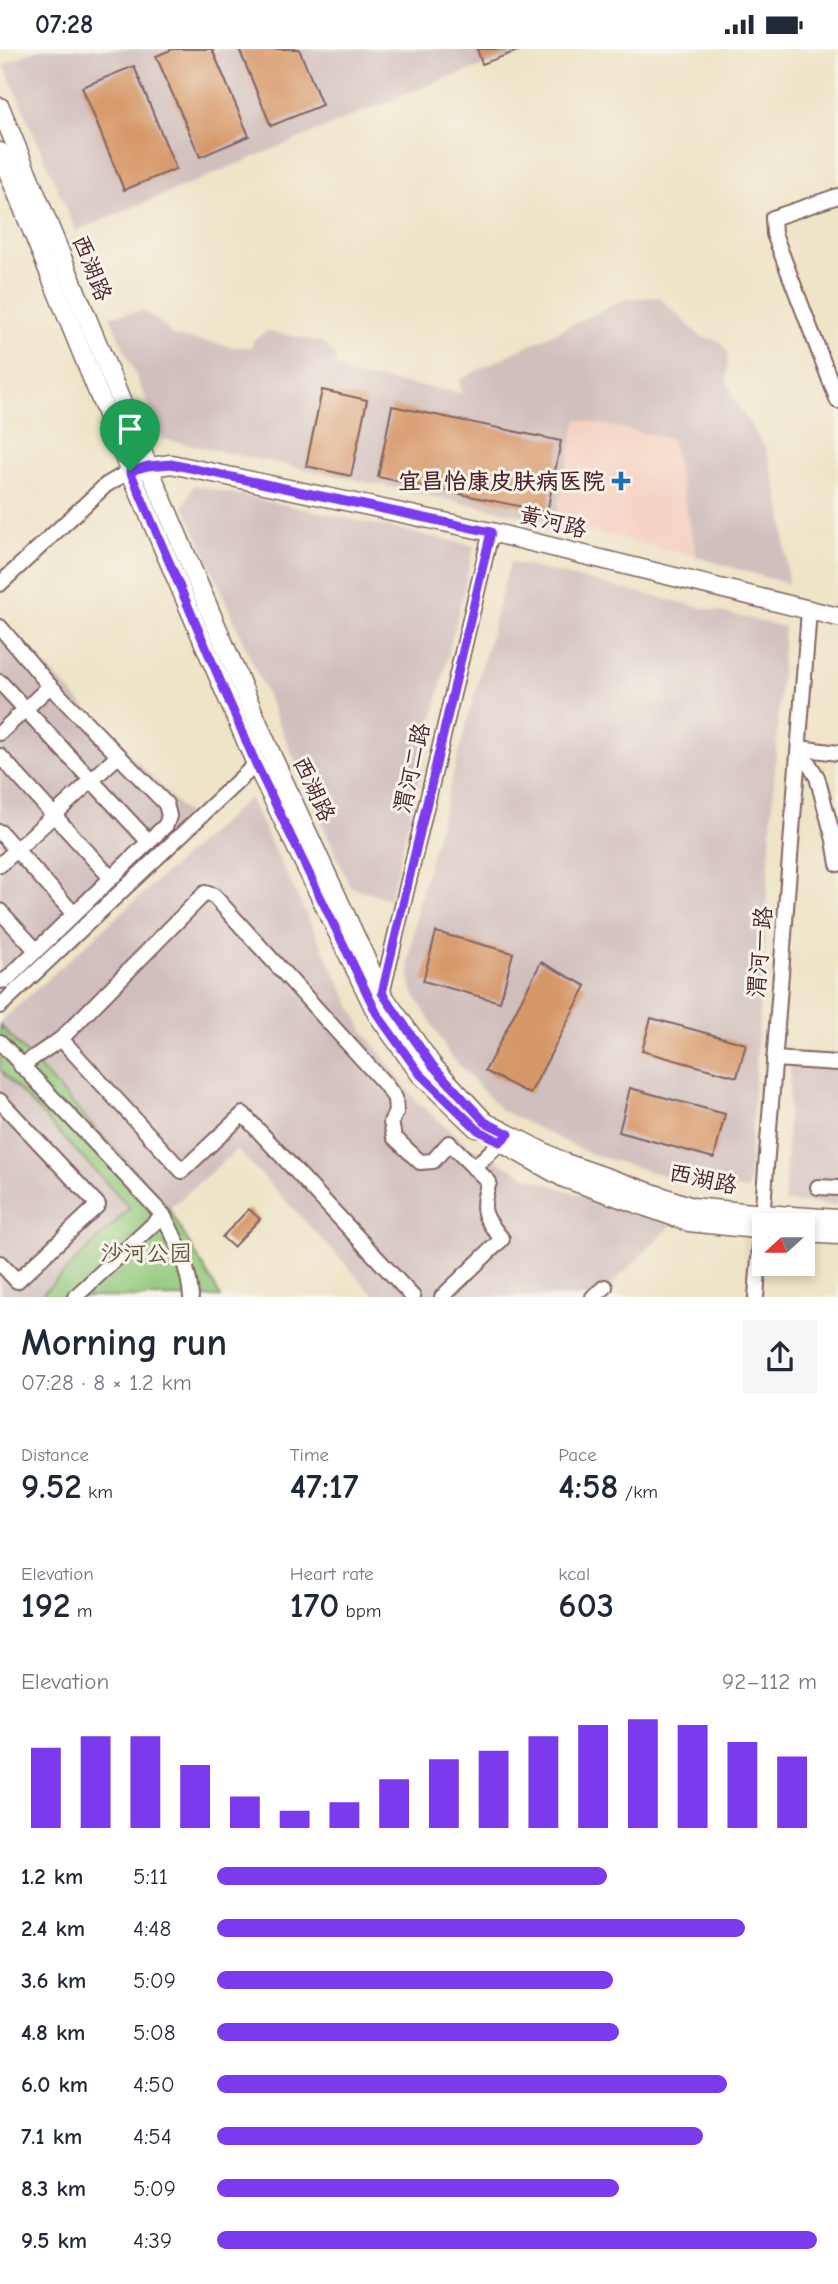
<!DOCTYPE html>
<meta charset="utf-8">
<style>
:root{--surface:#fff;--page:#f6f6f7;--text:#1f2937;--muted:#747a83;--accent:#7c3aed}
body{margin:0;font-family:"Comic Neue","LXGW WenKai TC",sans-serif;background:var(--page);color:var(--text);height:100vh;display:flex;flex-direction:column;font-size:26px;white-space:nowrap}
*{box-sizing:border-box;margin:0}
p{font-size:23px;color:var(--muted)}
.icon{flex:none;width:38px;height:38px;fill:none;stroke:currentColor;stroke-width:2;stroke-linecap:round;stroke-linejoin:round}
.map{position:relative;height:1248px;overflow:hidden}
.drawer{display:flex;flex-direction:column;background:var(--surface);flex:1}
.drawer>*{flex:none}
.needle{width:46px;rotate:249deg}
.buttons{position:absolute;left:752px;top:1164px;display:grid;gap:14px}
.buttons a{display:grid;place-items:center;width:63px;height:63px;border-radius:0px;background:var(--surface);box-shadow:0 4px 10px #0003;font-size:35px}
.pin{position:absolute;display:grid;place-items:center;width:60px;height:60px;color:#fff;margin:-72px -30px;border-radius:50% 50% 50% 0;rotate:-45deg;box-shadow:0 0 7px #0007}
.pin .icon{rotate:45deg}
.round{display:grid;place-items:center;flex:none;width:74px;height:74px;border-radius:0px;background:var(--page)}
.summary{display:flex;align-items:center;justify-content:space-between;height:119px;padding:0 21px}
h1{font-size:38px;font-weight:700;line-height:52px}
.stats{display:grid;grid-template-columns:repeat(3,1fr);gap:10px;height:119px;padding:7px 21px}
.stats div{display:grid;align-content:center}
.stats b{font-size:35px;font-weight:700}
.stats small{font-size:19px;font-weight:400}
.stats p{font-size:19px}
.chart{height:196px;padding:14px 21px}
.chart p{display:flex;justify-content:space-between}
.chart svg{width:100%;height:126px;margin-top:7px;stroke:var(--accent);stroke-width:6}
ul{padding:0 21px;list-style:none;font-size:23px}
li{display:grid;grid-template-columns:112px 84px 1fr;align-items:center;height:52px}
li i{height:18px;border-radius:9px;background:var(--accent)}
.status{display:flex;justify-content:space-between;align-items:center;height:49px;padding:0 35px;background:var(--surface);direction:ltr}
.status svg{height:19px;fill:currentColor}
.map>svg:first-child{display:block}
.built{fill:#f5d2c3}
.industrial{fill:#d1bfbd}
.green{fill:#92c87b;stroke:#6e7453;stroke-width:2}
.building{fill:#d79869}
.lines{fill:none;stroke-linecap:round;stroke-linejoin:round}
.minor-casing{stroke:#836462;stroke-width:18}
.major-casing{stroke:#836462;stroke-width:21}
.minor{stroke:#fff;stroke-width:14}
.major{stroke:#fff;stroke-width:18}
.route-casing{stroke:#fff;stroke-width:14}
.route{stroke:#7c3aed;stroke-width:9}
.poi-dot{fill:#1f6fb2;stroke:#f7f3e8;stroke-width:2.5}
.labels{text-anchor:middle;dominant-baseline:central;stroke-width:6;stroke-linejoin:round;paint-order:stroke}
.street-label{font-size:23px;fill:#4a1f2b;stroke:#f7f3e8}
.poi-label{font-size:23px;font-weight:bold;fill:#4a1f2b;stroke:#f7f3e8;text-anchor:end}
.park-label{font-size:23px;fill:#605243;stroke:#f7f3e8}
</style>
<div class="status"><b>07:28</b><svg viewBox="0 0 49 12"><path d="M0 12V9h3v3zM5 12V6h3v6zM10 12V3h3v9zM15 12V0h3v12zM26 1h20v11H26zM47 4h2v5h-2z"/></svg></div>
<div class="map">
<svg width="838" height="1248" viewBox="0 0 838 1248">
<rect width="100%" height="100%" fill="#f7f3e8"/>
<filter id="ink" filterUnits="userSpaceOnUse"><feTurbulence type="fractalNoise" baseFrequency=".0143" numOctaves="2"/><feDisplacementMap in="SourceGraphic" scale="14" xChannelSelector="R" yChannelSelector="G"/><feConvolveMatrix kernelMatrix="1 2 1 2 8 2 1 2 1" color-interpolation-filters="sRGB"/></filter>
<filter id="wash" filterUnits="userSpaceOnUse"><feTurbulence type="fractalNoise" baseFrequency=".00686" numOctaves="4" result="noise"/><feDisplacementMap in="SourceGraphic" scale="28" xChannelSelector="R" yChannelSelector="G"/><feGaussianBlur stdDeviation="1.57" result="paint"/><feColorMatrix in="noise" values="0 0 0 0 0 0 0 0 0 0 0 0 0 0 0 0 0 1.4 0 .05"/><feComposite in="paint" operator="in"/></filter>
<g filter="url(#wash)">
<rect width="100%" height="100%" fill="#eee4c7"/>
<polygon class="built" points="576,369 671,390 697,508 554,473"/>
<g class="industrial">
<polygon points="38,0 539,0 438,32 76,182 4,16"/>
<polygon points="659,248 701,288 720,292 728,303 727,330 736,354 766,400 774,429 782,462 788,535 697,508 671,390 577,370 554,473 163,390 110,267 143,262 162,275 173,287 235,298 251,298 255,289 267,282 322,293 334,305 336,317 352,326 461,344 459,331 484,318 626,250"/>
<polygon points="194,436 474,497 390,850 350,838 184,456"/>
<polygon points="510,513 784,578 748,1141 678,1131 586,1103 501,1061 449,1005 411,939 409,914 418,856"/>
<polygon points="0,569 188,766 0,946"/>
<polygon points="249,749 363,981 417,1053 468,1097 530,1129 672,1176 599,1248 376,1248 237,1100 169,1160 0,976 0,973"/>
<polygon points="791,1004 838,1006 838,1156 784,1153"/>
<polygon points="0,1021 130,1159 39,1248 0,1248"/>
</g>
<polygon class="green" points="0,976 169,1160 221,1248 39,1248 130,1159 0,1021"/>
<g id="blocks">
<g class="building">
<polygon points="173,0 212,0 249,87 200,108 156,7"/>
<polygon points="239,0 299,0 322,56 271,77"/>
<polygon points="477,0 520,0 520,1 482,15"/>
<polygon points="134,17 176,120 124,141 82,38"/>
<polygon points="322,341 367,351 351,427 306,417"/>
<polygon points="392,357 561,392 547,463 378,428"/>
<polygon points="436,883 513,904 500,953 423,932"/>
<polygon points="541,913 586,937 530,1045 485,1022"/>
<polygon points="651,969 746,995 737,1028 642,1002"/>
<polygon points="630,1039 725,1065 714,1109 619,1083"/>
<polygon points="249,1160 260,1170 233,1198 222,1188"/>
</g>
</g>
</g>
<g filter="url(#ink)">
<use href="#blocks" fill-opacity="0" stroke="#836462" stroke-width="2"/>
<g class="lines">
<defs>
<g id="minor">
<polyline points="838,147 773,169 774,185 838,352"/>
<polyline points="0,535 106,436 130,422"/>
<polyline points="0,578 50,637 166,755 169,767 166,776 6,931 0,932"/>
<polyline points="0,633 149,793"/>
<polyline points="0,684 50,637"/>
<polyline points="799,699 817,728 834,791 838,815"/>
<polyline points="799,699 838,704"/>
<polyline points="0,707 111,829"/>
<polyline points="0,783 74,865"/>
<polyline points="0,816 119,706"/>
<polyline points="0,862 36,901"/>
<polyline points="381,948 491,483"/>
<polyline points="0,957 256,715"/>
<path d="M 61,990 L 205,844 L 214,847 L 384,1034 L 395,1049 L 396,1063 L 391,1073 L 394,1088 L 420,1113 L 433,1112 L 449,1094 L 489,1133 C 479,1162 484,1168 502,1190 L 442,1248"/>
<path d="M 0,993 L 163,1166 C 177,1191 189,1219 191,1248"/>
<polyline points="774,1010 838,1014"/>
<polyline points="21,1017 61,990 182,1122 243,1065 413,1248"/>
<polyline points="0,1052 98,1156 17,1232 0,1214"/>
<polyline points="474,1119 508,1086"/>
<polyline points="818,1138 838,1139"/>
<polyline points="75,1248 163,1166"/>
<polyline points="593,1248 605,1238"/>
<polyline points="756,1248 809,562"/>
</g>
<g id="major">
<polyline points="0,58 148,417 272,707 382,945 433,1017 485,1073 565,1114 692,1158 763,1165 838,1170"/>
<polyline points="0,103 130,422 256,715 377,965 420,1025 476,1079"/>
<polyline points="138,420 171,415 491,483 838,568"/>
<polyline points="500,1093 564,1129 689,1173 765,1181"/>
<polyline points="803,1184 838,1186"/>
</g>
</defs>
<use href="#minor" class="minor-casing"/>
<use href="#major" class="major-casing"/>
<use href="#minor" class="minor"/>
<use href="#major" class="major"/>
</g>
</g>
<g class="lines" filter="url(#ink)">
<defs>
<polygon id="route" points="171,415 491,483 382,944 433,1017 485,1073 509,1085 500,1093 478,1081 420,1025 377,965 256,715 130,422 148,417"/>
</defs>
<use href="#route" class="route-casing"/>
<use href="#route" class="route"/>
</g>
<path class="poi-dot" d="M617.5 421.5h7v7h7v7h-7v7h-7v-7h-7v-7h7z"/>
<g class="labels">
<g class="street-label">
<text transform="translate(92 219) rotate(68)">西湖路</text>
<text transform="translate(553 473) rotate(14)">黄河路</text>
<text transform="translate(412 719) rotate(-77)">渭河二路</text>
<text transform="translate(314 740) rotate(65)">西湖路</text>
<text transform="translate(760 903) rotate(-85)">渭河一路</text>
<text transform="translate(703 1130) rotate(12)">西湖路</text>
</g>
<g class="poi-label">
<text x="605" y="432">宜昌怡康皮肤病医院</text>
</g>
<g class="park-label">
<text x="146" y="1204">沙河公园</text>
</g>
</g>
</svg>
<div class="buttons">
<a><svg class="needle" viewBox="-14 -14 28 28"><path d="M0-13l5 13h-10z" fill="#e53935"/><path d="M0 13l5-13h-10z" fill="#747a83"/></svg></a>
</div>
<div class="pin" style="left:130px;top:422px;background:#1e9e55"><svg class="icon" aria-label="arrive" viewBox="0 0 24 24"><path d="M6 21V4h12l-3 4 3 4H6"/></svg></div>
</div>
<section class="drawer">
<div class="summary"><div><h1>Morning run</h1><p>07:28 · 8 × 1.2 km</p></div><a class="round"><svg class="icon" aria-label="share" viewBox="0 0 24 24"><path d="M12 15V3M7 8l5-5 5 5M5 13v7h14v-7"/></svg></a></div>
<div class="stats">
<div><p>Distance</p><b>9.52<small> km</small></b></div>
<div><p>Time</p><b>47:17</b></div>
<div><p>Pace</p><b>4:58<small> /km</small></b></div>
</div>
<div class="stats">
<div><p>Elevation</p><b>192<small> m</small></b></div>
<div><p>Heart rate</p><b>170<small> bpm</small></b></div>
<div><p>kcal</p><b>603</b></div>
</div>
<div class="chart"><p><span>Elevation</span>92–112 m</p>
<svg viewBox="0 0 160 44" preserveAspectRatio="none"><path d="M5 44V16M15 44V12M25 44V12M35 44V22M45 44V33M55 44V38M65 44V35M75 44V27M85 44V20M95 44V17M105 44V12M115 44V8M125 44V6M135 44V8M145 44V14M155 44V19"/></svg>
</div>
<ul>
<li><b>1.2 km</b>5:11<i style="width:65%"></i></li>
<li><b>2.4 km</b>4:48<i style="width:88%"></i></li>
<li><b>3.6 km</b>5:09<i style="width:66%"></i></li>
<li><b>4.8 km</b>5:08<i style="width:67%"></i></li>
<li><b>6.0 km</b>4:50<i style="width:85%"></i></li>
<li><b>7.1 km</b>4:54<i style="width:81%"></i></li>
<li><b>8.3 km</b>5:09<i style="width:67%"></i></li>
<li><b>9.5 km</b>4:39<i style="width:100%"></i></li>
</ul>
</section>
